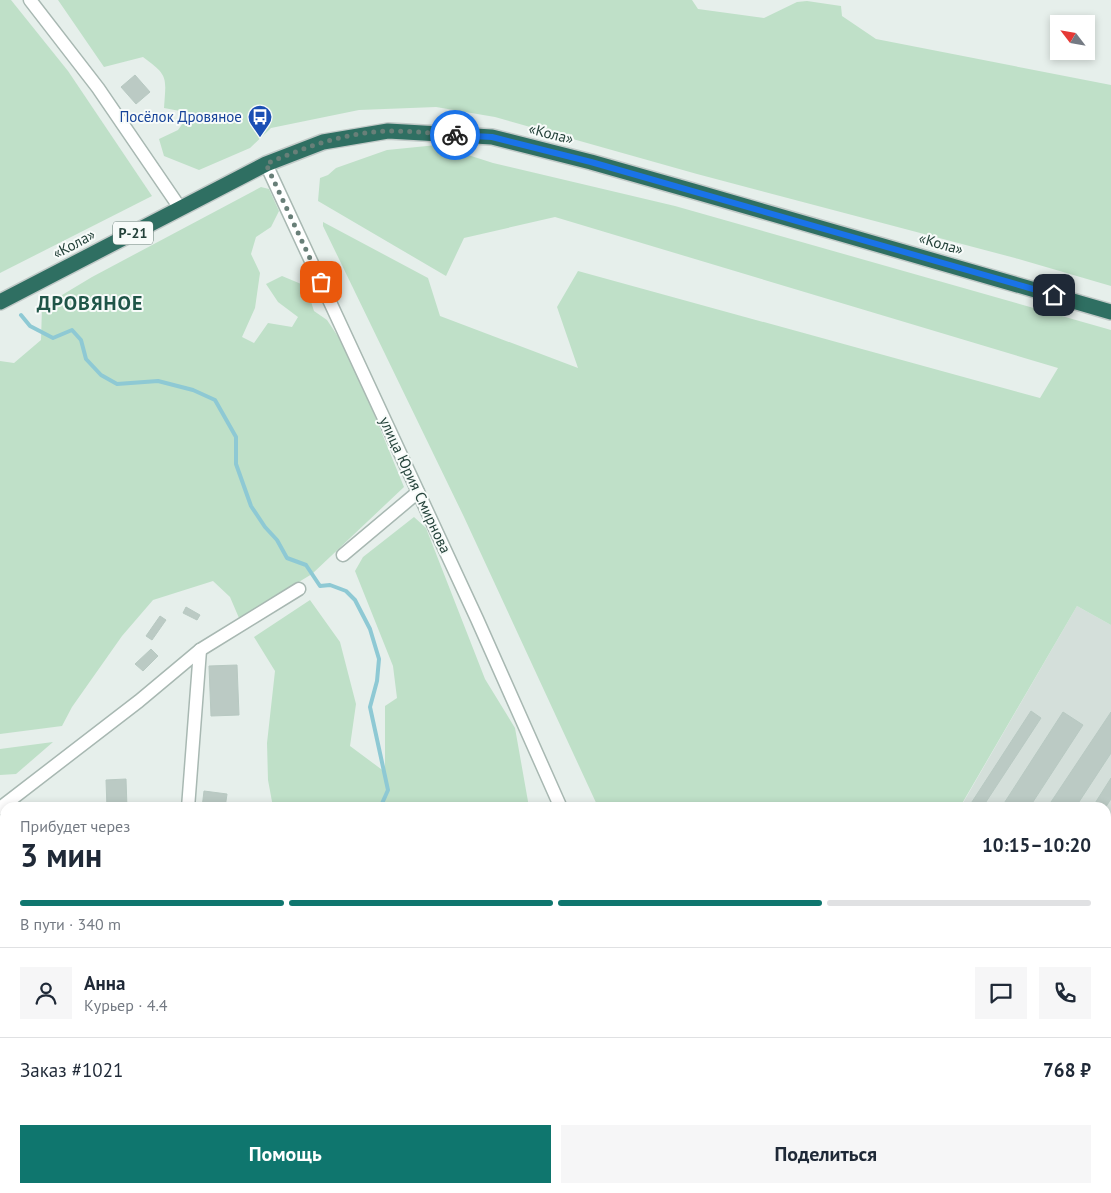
<!DOCTYPE html>
<html lang="ru">
<head>
<meta charset="utf-8">
<style>
	body { margin:0; font-family:"PT Sans",sans-serif; background:#f6f6f7; color:#1f2937; height:100vh; display:flex; flex-direction:column; font-size:19px; white-space:nowrap }
	* { box-sizing:border-box; margin:0 }
	p { font-size:16px; color:#747a83 }
	.icon { flex:none; width:28px; height:28px; fill:none; stroke:currentColor; stroke-width:2; stroke-linecap:round; stroke-linejoin:round }
	.map { position:relative; flex:1; overflow:hidden }
	.side { position:absolute; left:0px; top:802px; width:1111px; height:391px; display:flex; flex-direction:column; background:#fff; border-radius:15px 15px 0 0; box-shadow:0 2px 8px #0003 }
	.side>* { flex:none }
	.needle { width:32px; rotate:301deg }
	.fabs { position:absolute; left:1050px; top:15px; display:grid; gap:10px }
	.fabs a { display:grid; place-items:center; width:45px; height:45px; border-radius:0px; background:#fff; box-shadow:0 2px 8px #0003; font-size:25px }
	.pin { position:absolute; display:grid; place-items:center; width:42px; height:42px; color:#fff; margin:-21px; border-radius:10px; box-shadow:0 2px 8px #0006 }
	.courier { position:absolute; display:grid; place-items:center; width:50px; height:50px; margin:-25px; border:4px solid #1a73e8; border-radius:50%; background:#fff; color:#222; box-shadow:0 1px 6px #0007 }
	.overview em { font-style:normal; font-weight:700 }
	.overview div { display:flex; flex-direction:column-reverse }
	.overview { display:flex; align-items:center; justify-content:space-between; height:85px; padding:0 20px }
	h1 { font-size:32px; font-weight:700; line-height:38px }
	.bar { display:grid; grid-template-columns:repeat(4,1fr); gap:8px 5px; align-content:center; height:60px; padding:0 20px }
	.bar i { height:6px; border-radius:4px; background:#e0e1e3 }
	.bar .current { background:#0f766e }
	.bar p { grid-column:span 4 }
	.line { display:flex; align-items:center; gap:12px; padding:0 20px; border-top:1px solid #e0e1e3 }
	.line div { flex:1 }
	.round { display:grid; place-items:center; flex:none; width:52px; height:52px; border-radius:0px; background:#f6f6f7 }
	.cta { display:flex; gap:10px; margin-top:auto; padding:10px 20px }
	.cta a { flex:1; height:58px; border-radius:0px; background:#0f766e; color:#fff; font-size:20px; font-weight:700; line-height:58px; text-align:center }
	.cta a+a { background:#f6f6f7; color:#1f2937 }
	.map>svg:first-child { display:block }
</style>
</head>
<body>
<div class="map">
<svg width="1111" height="1193" viewBox="0 0 1111 1193">
	<rect width="100%" height="100%" fill="#e6efeb"/>
	<!-- built -->
	<path fill="#d4dfda" d="M 1077,606 L 1111,625 L 1111,829 L 1106,836 L 1106,808 L 960,808 Z"/>
	<!-- green -->
	<g fill="#bfe0c8">
		<path d="M 0,0 L 11,0 L 68,71 L 152,196 L 0,273 Z"/>
		<path d="M 58,0 L 692,0 L 698,9 L 764,18 L 797,2 L 807,1 L 841,6 L 842,16 L 876,39 L 1111,85 L 1111,286 L 1015,258 L 697,174 L 495,117 L 436,107 L 359,110 L 271,128 L 250,148 L 199,170 L 164,156 L 159,139 L 178,130 L 190,113 L 164,108 C 166,77 169,76 143,57 L 104,67 Z"/>
		<path d="M 437,145 L 493,163 L 675,206 L 1111,330 L 1111,625 L 1077,606 L 960,807 L 660,808 L 658,805 L 654,808 L 598,807 L 464,517 L 323,226 L 323,222 L 428,278 L 440,316 L 578,368 L 557,307 L 578,271 L 1040,398 L 1058,368 L 555,217 L 464,238 L 446,276 L 318,201 L 320,178 L 328,175 L 336,168 L 387,150 Z"/>
		<path d="M 261,187 L 269,189 L 279,211 L 271,227 L 256,237 L 251,254 L 260,273 L 255,308 L 242,337 L 254,343 L 268,323 L 292,327 L 298,317 L 278,302 L 266,284 L 282,276 L 306,286 L 314,311 L 327,320 L 349,353 L 404,487 L 312,574 L 239,618 L 230,597 L 213,581 L 153,600 L 122,636 L 72,707 L 62,726 L 0,734 L 0,361 L 14,363 L 41,340 L 42,307 L 92,277 Z"/>
		<path d="M 414,517 L 426,528 L 485,679 L 515,728 L 529,807 L 273,807 L 268,780 L 267,743 L 275,671 L 254,637 L 310,600 L 340,642 L 356,704 L 350,746 L 385,772 L 385,706 L 397,698 L 393,666 L 355,571 L 363,557 Z"/>
		<path d="M 53,742 L 16,774 L 0,775 L 0,749 Z"/>
		<path d="M 0,1006 L 5,1009 L 5,1169 L 0,1168 Z"/>
		<path d="M 1106,1174 L 1111,1174 L 1111,1193 L 1086,1193 L 1085,1189 L 1106,1189 Z"/>
	</g>
	<g fill="none" stroke-linecap="round" stroke-linejoin="round">
		<!-- stream -->
		<g stroke="#8ec9d4" stroke-width="4">
			<path d="M 21,315 L 30,326 L 53,338 L 72,330 L 81,340 L 86,359 L 101,375 L 117,384 L 158,381 L 193,390 L 215,400 L 236,437 L 236,464 L 251,506 L 265,527 L 277,540 L 287,558 L 306,565 L 320,586 L 330,585 L 346,591 L 355,600 L 370,629 L 379,659 L 377,681 L 370,707 L 388,790 L 380,808"/>
			<path d="M 488,1189 L 492,1193"/>
		</g>
	</g>
	<!-- building -->
	<g fill="#bbcac4" stroke="#b8c9c2">
		<path d="M 135,75 L 150,92 L 136,104 L 121,87 Z"/>
		<path d="M 186,607 L 200,615 L 197,620 L 183,613 Z"/>
		<path d="M 160,616 L 166,620 L 152,640 L 146,636 Z"/>
		<path d="M 151,649 L 158,656 L 143,671 L 135,664 Z"/>
		<path d="M 237,665 L 239,715 L 211,716 L 209,666 Z"/>
		<path d="M 1031,711 L 1041,718 L 982,808 L 968,808 Z"/>
		<path d="M 1063,712 L 1083,725 L 1029,808 L 1001,808 Z"/>
		<path d="M 1111,712 L 1111,753 L 1075,808 L 1047,808 Z"/>
		<path d="M 1111,778 L 1111,799 L 1105,808 L 1092,808 Z"/>
		<path d="M 126,779 L 127,808 L 107,808 L 106,780 Z"/>
		<path d="M 204,791 L 227,794 L 225,808 L 202,808 Z"/>
		<path d="M 1106,1038 L 1111,1041 L 1111,1069 L 1106,1066 Z"/>
	</g>
	<g fill="none" stroke-linecap="round" stroke-linejoin="round">
		<defs>
			<g id="minor">
				<path d="M 30,0 L 98,88 L 180,208"/>
				<path d="M 266,164 L 477,619 L 561,808"/>
				<path d="M 343,555 L 418,492"/>
				<path d="M 0,808 L 139,701 L 200,650 L 299,589"/>
				<path d="M 188,808 L 200,650"/>
				<path d="M 0,862 L 5,863"/>
				<path d="M 1106,1020 L 1111,1023"/>
				<path d="M 1106,1135 L 1111,1128"/>
				<path d="M 1059,1189 L 1064,1192 L 1066,1189"/>
			</g>
			<path id="highway" d="M 0,302 L 266,164 L 323,142 L 388,131 L 492,137 L 591,162 L 693,191 L 1111,312"/>
		</defs>
		<!-- minor casing -->
		<use href="#minor" stroke="#a8b8b2" stroke-width="15"/>
		<!-- highway casing -->
		<use href="#highway" stroke="#c2cac8" stroke-width="18"/>
		<!-- minor -->
		<use href="#minor" stroke="#fff" stroke-width="12"/>
		<!-- highway -->
		<use href="#highway" stroke="#2f6f62" stroke-width="15"/>
	</g>
	<g fill="none" stroke-linecap="round" stroke-linejoin="round">
		<!-- done -->
		<path stroke="#687f78" stroke-width="5" stroke-dasharray="0 9" d="M 321,282 L 266,164 C 305,147 347,132 389,131 C 411,131 433,133 455,135"/>
		<!-- route -->
		<path stroke="#1a73e8" stroke-width="6" d="M 455,135 L 492,137 L 591,162 L 1054,295"/>
	</g>
	<!-- icons -->
	<defs>
		<symbol id="bus-pin" viewBox="-11 -11 22 30"><path d="M0 17L-7.5 6A9.5 9.5 0 1 1 7.5 6Z" fill="#1a4fb4" stroke="#f7fbf9"/><path d="M-5-6H5V4H4V6H2V4H-2V6H-4V4H-5ZM-3.5-4V0h7V-4ZM-3.5 1.2v1.5H-2V1.2ZM2 1.2v1.5H3.5V1.2Z" fill="#fff"/></symbol>
	</defs>
	<g fill-rule="evenodd">
		<use href="#bus-pin" x="246" y="103" width="28" height="38"/>
	</g>
	<g text-anchor="middle" stroke-width="4" stroke-linejoin="round" paint-order="stroke">
		<!-- shield labels -->
		<rect fill="#f7fbf9" stroke="#637a73" stroke-width="1" x="113" y="221.5" width="40" height="23" rx="4"/>
		<g font-size="14" font-weight="bold" fill="#24423a">
			<text x="133" y="238">Р-21</text>
		</g>
		<!-- transit labels -->
		<g font-size="15" fill="#164399" stroke="#f7fbf9" text-anchor="end">
			<text x="242" y="122">Посёлок Дровяное</text>
		</g>
		<!-- street labels -->
		<g font-size="15" fill="#24423a" stroke="#f7fbf9">
			<text transform="translate(551 134) rotate(14)" y="5">«Кола»</text>
			<text transform="translate(74 244) rotate(-28)" y="5">«Кола»</text>
			<text transform="translate(941 244) rotate(16)" y="5">«Кола»</text>
			<text transform="translate(415 485) rotate(65)" y="5">улица Юрия Смирнова</text>
		</g>
		<!-- district labels -->
		<g font-size="20" font-weight="bold" letter-spacing="1" fill="#1f5548" stroke="#f7fbf9">
			<text x="90" y="310">ДРОВЯНОЕ</text>
		</g>
	</g>
</svg>
<div class="fabs">
<a><svg class="needle" viewBox="-14 -14 28 28"><path d="M0-13l5 13h-10z" fill="#e53935"/><path d="M0 13l5-13h-10z" fill="#747a83"/></svg></a>
</div>
<div class="pin" style="left:321px;top:282px;background:#ea580c"><svg class="icon" aria-label="bag" viewBox="0 0 24 24"><path d="M5 8h14l-1 12H6zM9 8a3 3 0 0 1 6 0"/></svg></div>
<div class="pin" style="left:1054px;top:295px;background:#1f2937"><svg class="icon" aria-label="home" viewBox="0 0 24 24"><path d="M3 11l9-7 9 7M6 9v11h12V9"/></svg></div>
<div class="courier" style="left:455px;top:135px"><svg class="icon" aria-label="bike" viewBox="0 0 24 24"><circle cx="6" cy="16" r="4"/><circle cx="18" cy="16" r="4"/><path d="M6 16l4-8h5l3 8M10 8l3 8H6M13 5h3"/></svg></div>
<section class="side">
<div class="overview"><div><h1>3 мин</h1><p>Прибудет через</p></div><em>10:15–10:20</em></div>
<div class="bar"><i class="current"></i><i class="current"></i><i class="current"></i><i></i><p>В пути · 340 m</p></div>
<div class="line" style="height:90px"><a class="round"><svg class="icon" aria-label="person" viewBox="0 0 24 24"><circle cx="12" cy="8" r="4"/><path d="M4 21q1-7 8-7t8 7"/></svg></a><div><b>Анна</b><p>Курьер · 4.4</p></div><a class="round"><svg class="icon" aria-label="chat" viewBox="0 0 24 24"><path d="M4 5h16v11H9l-5 4z"/></svg></a><a class="round"><svg class="icon" aria-label="phone" viewBox="0 0 24 24"><path d="M5 4h4l2 5-3 2q2 4 5 5l2-3 5 2v4C11 20 4 13 5 4z"/></svg></a></div>
<div class="line" style="height:65px"><div>Заказ #1021</div><b>768 ₽</b></div>
<div class="cta"><a>Помощь</a><a>Поделиться</a></div>
</section>
</div>
</body>
</html>
